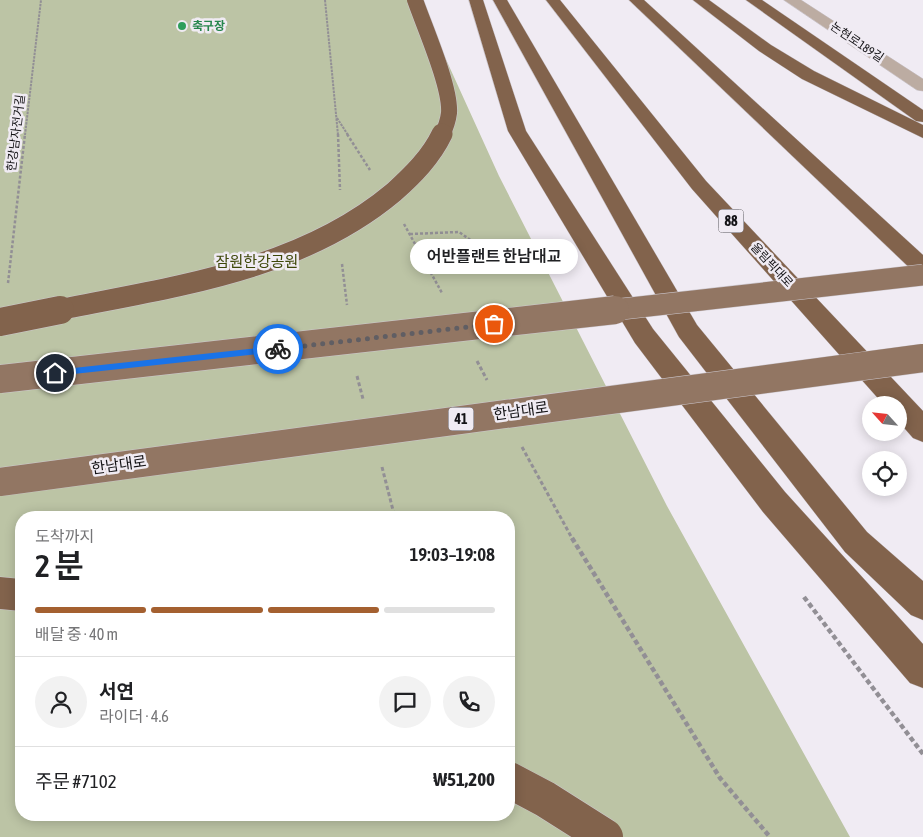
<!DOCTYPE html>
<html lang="ko">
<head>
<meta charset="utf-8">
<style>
	body { margin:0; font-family:"Asap Condensed","Noto Sans KR",sans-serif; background:#f2f2f2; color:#202124; height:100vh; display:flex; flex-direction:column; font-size:19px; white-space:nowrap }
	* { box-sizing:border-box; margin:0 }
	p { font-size:16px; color:#757577 }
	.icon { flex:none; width:28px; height:28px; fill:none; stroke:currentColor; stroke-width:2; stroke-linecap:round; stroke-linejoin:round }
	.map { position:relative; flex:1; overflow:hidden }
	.sheet { position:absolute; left:15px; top:511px; width:500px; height:310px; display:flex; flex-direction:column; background:#fff; border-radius:20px; box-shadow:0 2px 12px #0003 }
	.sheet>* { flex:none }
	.needle { width:32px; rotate:297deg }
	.buttons { position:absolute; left:862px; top:396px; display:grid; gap:10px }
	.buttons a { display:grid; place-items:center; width:45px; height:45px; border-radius:50%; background:#fff; box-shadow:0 2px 12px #0003; font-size:25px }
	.pin { position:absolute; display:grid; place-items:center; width:42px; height:42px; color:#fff; margin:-21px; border:2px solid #fff; border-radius:50%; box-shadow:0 1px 5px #0007 }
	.courier { position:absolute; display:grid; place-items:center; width:50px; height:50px; margin:-25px; border:4px solid #1a73e8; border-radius:50%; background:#fff; color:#222; box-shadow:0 1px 6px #0007 }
	.bubble { position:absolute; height:35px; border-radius:18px; background:#fff; box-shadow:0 2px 12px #0003; font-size:16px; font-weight:600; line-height:35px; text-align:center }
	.headline em { font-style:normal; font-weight:600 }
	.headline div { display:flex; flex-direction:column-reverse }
	.headline { display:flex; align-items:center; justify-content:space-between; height:85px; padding:0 20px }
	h1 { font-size:32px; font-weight:600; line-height:38px }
	.bar { display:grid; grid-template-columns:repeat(4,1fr); gap:8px 5px; align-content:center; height:60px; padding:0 20px }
	.bar i { height:6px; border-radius:4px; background:#e0e0e0 }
	.bar .current { background:#a46030 }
	.bar p { grid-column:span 4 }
	.line { display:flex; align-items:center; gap:12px; padding:0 20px; border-top:1px solid #e0e0e0 }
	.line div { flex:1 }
	.round { display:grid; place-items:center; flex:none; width:52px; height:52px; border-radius:26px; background:#f2f2f2 }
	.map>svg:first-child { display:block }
</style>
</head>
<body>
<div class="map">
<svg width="923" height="837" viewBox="0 0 923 837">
	<rect width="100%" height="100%" fill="#f0ebf3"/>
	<!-- green -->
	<path fill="#bcc4a5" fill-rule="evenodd" d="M 0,0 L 419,0 L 499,176 L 667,506 L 850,837 L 0,837 ZM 21,518 L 509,518 L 509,815 L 21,815 Z"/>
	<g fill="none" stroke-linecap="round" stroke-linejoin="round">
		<defs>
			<path id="minor" d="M 784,0 L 801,0 L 923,79 L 923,91 L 917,90 Z"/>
			<g id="highway">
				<path d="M 469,0 L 483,0 L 526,131 L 653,329 L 785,492 L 923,644 L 923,688 L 910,683 L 763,512 L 635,343 L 508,131 Z"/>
				<path d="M 493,0 L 507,0 L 697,325 L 867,532 L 923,581 L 923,620 L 911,615 L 845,552 L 679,337 Z"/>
				<path d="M 546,0 L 560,0 L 706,181 L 923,411 L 923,442 L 913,438 L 899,422 L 899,405 L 884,405 L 692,189 Z"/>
				<path d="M 629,0 L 644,0 L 923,255 L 923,276 L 915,273 Z"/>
				<path d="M 693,0 L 709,0 L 771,45 L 814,71 L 923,125 L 923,138 L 802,79 L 759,51 Z"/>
				<path d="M 746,0 L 762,0 L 923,110 L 923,122 L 916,121 Z"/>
				<path d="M 0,577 L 21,579 L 21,611 L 0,609 Z"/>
			</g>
		</defs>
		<!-- minor casing -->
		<use href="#minor" stroke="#cdc8cf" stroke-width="1"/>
		<!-- highway casing -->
		<use href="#highway" stroke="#cdc8cf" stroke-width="1"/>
		<!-- path-far3 -->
		<g stroke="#928f95" stroke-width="2" stroke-dasharray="2.5 1" stroke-linecap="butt">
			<path d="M 325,0 L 338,135"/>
			<path d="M 337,118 L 348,135"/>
			<path d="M 25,135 L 41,0"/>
		</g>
		<!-- path-far2 -->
		<g stroke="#928f95" stroke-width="2.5" stroke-dasharray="3 2" stroke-linecap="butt">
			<path d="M 338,134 L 340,190"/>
			<path d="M 347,134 L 370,170"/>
			<path d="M 404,224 L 442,293"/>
			<path d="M 410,234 L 459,232 L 509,267"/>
			<path d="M 342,264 L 347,305"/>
			<path d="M 8,283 L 25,134"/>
		</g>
		<!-- path-far1 -->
		<g stroke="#928f95" stroke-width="3" stroke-dasharray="4 2.5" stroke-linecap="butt">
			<path d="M 477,361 L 487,380"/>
			<path d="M 357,376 L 363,399"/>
			<path d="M 522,447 L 573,540"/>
			<path d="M 382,467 L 395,518"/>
		</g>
		<!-- path -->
		<g stroke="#928f95" stroke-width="4.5" stroke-dasharray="5 3" stroke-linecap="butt">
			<path d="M 572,538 L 720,778 L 770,837"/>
			<path d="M 804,597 L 923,754"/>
		</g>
		<!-- minor -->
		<use href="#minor" fill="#bcaca2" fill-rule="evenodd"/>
		<!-- highway -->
		<use href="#highway" fill="#82634c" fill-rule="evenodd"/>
		<defs>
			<path id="major-bridge-far1" d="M 604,311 L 923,275"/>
			<g id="major-bridge">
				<path d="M 0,379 L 615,310"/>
				<path d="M 0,482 L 923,358"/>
			</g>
			<path id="highway-bridge-far3" d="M 415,0 C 424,26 451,87 449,113 C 448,121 445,129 442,135"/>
			<path id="highway-bridge-far2" d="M 53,311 C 170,287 299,272 394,192 C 413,175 431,157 442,134"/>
			<path id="highway-bridge-far1" d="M 0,322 L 60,310"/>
			<path id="highway-bridge" d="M 509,780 L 545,799 L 605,837"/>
		</defs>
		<!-- major-bridge-far1 casing -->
		<use href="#major-bridge-far1" stroke="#cdc8cf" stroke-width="22" stroke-linecap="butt"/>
		<!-- major-bridge casing -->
		<use href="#major-bridge" stroke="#cdc8cf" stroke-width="29" stroke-linecap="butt"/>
		<!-- highway-bridge-far3 casing -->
		<use href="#highway-bridge-far3" stroke="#cdc8cf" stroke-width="17" stroke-linecap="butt"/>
		<!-- highway-bridge-far2 casing -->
		<use href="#highway-bridge-far2" stroke="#cdc8cf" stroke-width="22" stroke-linecap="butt"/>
		<!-- highway-bridge-far1 casing -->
		<use href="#highway-bridge-far1" stroke="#cdc8cf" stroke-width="29" stroke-linecap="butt"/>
		<!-- highway-bridge casing -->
		<use href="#highway-bridge" stroke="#cdc8cf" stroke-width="37" stroke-linecap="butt"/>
		<!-- major-bridge-far1 -->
		<use href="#major-bridge-far1" stroke="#927663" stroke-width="21"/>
		<!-- major-bridge -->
		<use href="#major-bridge" stroke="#927663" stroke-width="28"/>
		<!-- highway-bridge-far3 -->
		<use href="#highway-bridge-far3" stroke="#82634c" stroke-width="16"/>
		<!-- highway-bridge-far2 -->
		<use href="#highway-bridge-far2" stroke="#82634c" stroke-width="21"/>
		<!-- highway-bridge-far1 -->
		<use href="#highway-bridge-far1" stroke="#82634c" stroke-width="28"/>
		<!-- highway-bridge -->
		<use href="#highway-bridge" stroke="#82634c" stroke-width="36"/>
	</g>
	<!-- route -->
	<path fill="#1a73e8" d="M 278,346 L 282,349 L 278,352 L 55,376 L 51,373 L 55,370 Z"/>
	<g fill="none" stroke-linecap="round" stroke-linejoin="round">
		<!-- done -->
		<path stroke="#605e63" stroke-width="5" stroke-dasharray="0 9" d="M 278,349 L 494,324"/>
	</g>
	<!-- markers -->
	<circle fill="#2e9e5b" stroke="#f0ebf3" stroke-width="2" cx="182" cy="26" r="5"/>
	<g text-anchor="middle" stroke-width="5" stroke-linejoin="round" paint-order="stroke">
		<!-- far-leisure labels -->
		<g font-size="12" font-weight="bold" fill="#27864d" stroke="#f0ebf3" text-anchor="start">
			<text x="192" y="30">축구장</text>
		</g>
		<!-- far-street labels -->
		<g font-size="12" fill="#131215" stroke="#f0ebf3">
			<text transform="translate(857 42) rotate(34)" y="4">논현로189길</text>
			<text transform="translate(16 133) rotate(-83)" y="4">한강남자전거길</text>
			<text transform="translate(772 265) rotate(47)" y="4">올림픽대로</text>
		</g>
		<!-- shield labels -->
		<g fill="#f0ebf3" stroke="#555358" stroke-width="1">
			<rect x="718.5" y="209.5" width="25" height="23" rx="4"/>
			<rect x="448.5" y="407.5" width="25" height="23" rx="4"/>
		</g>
		<g font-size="14" font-weight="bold" fill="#131215">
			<text x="731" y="226">88</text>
			<text x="461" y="424">41</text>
		</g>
		<!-- park labels -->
		<g font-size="15" fill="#3d4708" stroke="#f0ebf3">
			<text x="257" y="267">잠원한강공원</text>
		</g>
		<!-- street labels -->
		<g font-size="15" fill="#131215" stroke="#f0ebf3">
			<text transform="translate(521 411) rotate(-8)" y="5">한남대로</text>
			<text transform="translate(119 465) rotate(-8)" y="5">한남대로</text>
		</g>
	</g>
</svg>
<div class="buttons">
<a><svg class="needle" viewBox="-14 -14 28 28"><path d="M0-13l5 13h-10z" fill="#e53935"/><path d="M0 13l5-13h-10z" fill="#757577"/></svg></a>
<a><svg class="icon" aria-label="locate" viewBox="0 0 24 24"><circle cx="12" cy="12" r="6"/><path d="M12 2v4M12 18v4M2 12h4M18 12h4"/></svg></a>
</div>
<div class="pin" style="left:494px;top:324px;background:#ea580c"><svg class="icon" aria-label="bag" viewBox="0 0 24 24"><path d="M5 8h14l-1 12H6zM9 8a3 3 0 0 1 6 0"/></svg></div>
<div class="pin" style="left:55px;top:373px;background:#1f2937"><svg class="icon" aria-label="home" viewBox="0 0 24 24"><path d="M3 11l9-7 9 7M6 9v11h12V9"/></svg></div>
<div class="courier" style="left:278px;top:349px"><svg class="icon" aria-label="bike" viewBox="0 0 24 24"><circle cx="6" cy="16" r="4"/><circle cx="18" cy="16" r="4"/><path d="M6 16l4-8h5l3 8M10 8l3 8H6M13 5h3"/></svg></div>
<div class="bubble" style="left:410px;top:239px;width:168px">어반플랜트 한남대교</div>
<section class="sheet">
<div class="headline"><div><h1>2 분</h1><p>도착까지</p></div><em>19:03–19:08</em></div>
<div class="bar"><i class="current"></i><i class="current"></i><i class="current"></i><i></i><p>배달 중 · 40 m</p></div>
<div class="line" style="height:90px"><a class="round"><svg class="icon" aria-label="person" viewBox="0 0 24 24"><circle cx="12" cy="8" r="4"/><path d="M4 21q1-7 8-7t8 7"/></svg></a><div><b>서연</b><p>라이더 · 4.6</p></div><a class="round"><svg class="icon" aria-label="chat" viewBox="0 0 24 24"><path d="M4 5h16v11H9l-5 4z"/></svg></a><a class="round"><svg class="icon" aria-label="phone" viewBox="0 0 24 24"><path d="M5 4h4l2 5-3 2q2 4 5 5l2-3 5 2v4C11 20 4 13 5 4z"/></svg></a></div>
<div class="line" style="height:65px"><div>주문 #7102</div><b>₩51,200</b></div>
</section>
</div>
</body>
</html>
